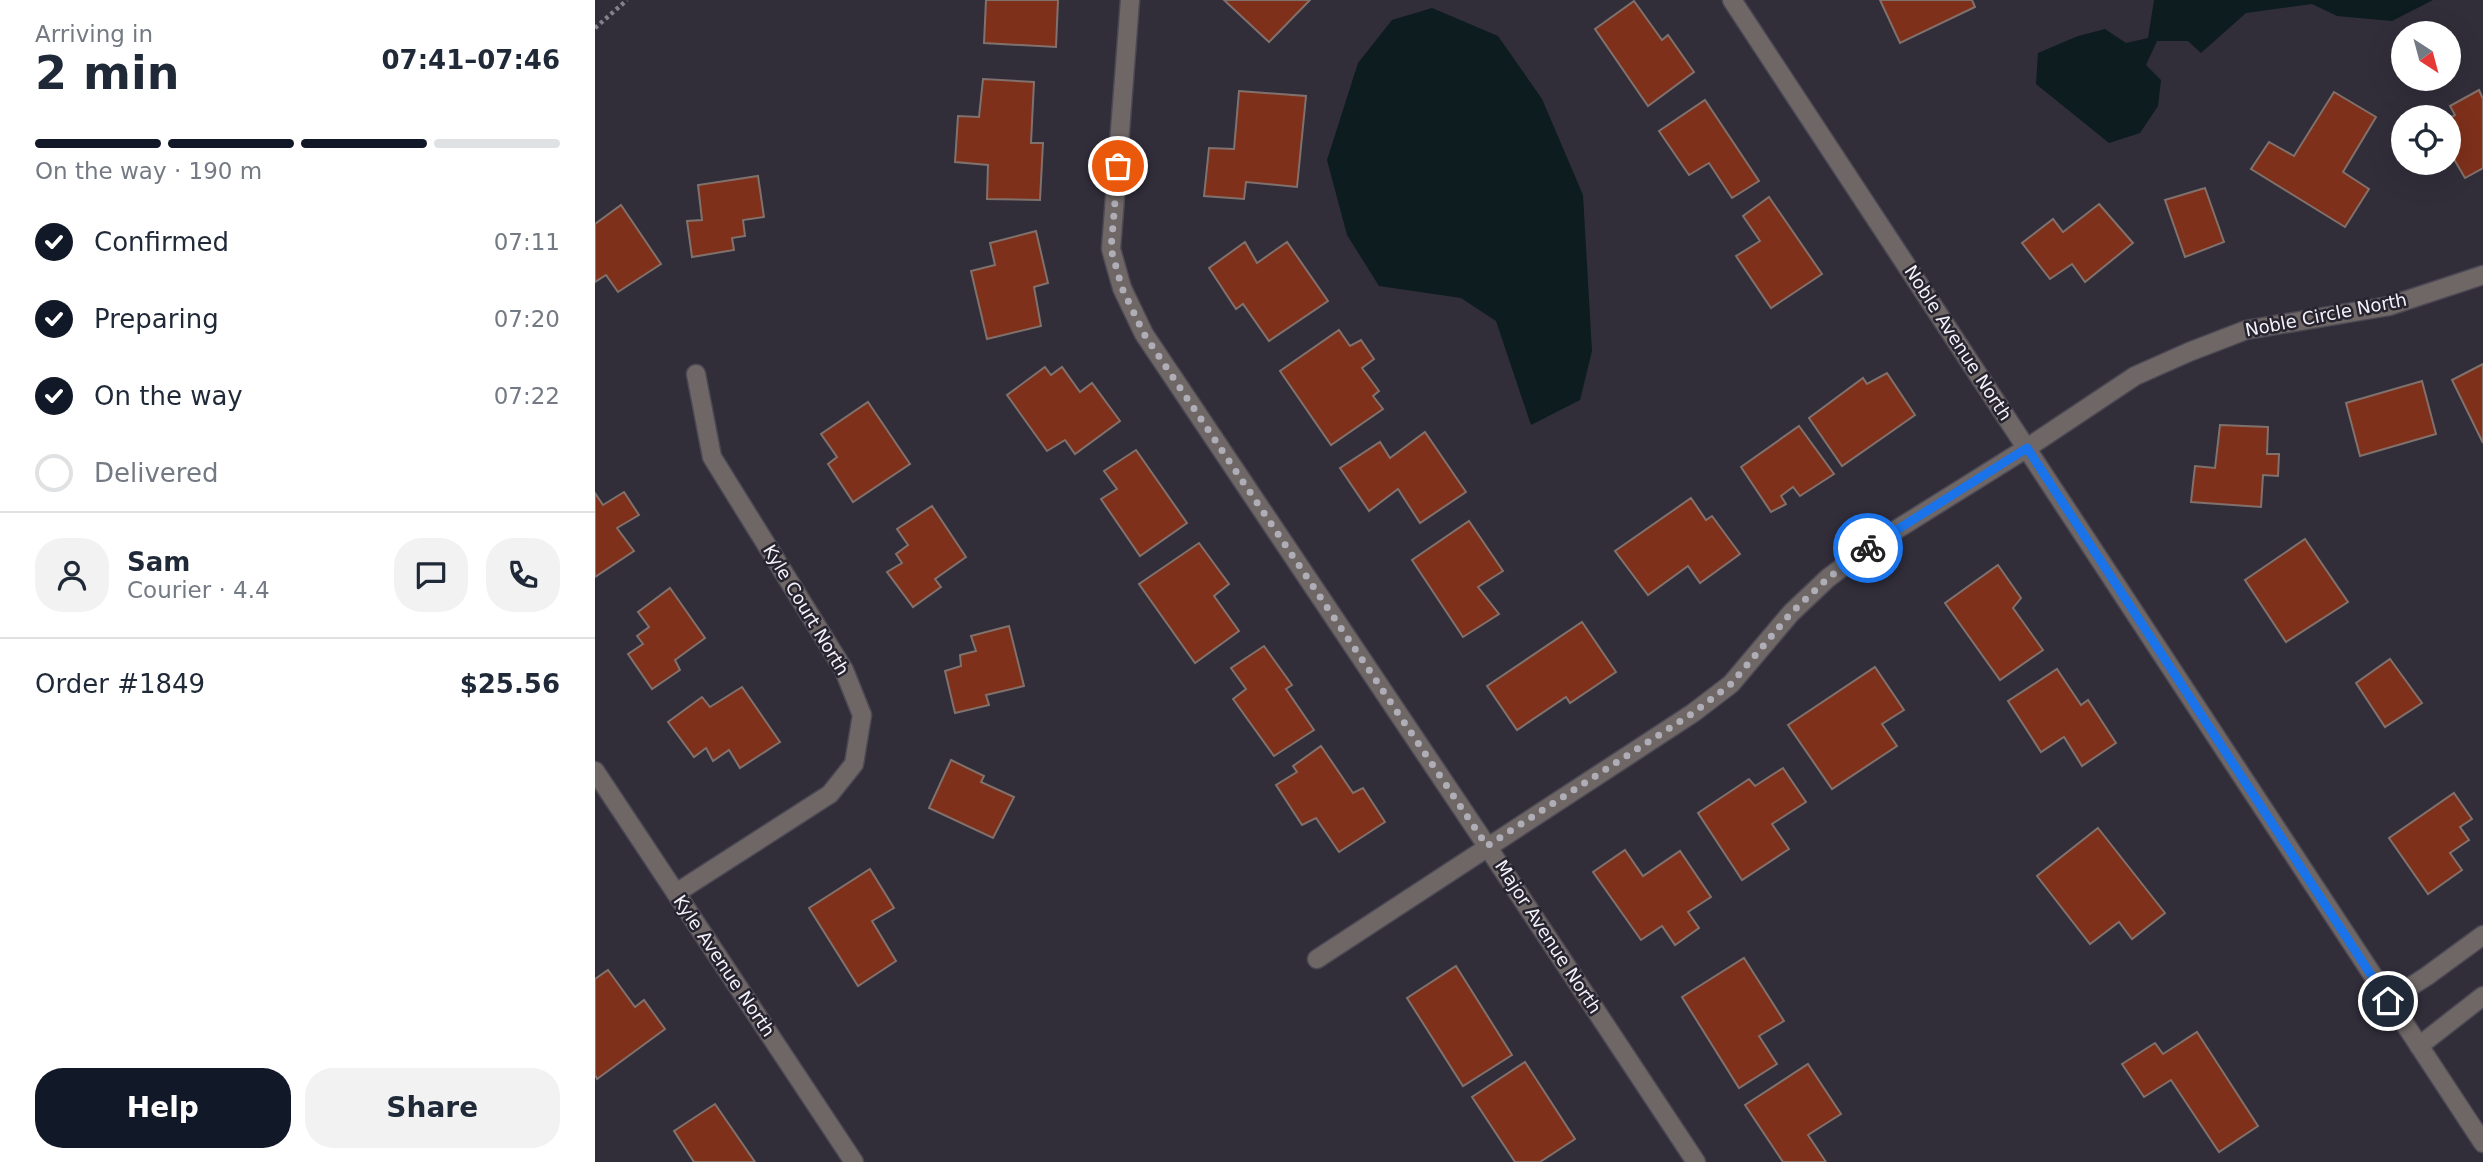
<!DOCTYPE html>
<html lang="en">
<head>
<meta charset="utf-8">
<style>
	body { margin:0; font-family:"DejaVu Sans",sans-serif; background:#f2f2f3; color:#1f2937; height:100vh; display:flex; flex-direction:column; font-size:26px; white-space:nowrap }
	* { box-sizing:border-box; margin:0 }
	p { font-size:23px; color:#747a83 }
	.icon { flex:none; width:38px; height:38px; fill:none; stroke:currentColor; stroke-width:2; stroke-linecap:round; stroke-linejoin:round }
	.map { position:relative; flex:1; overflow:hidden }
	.side { display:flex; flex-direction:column; background:#fff; width:595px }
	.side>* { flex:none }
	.needle { width:46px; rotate:144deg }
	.controls { position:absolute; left:1796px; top:21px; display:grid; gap:14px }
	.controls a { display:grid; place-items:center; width:70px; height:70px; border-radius:50%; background:#fff; box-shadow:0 7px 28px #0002; font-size:35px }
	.pin { position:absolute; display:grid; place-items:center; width:60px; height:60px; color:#fff; margin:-30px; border:4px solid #fff; border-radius:50%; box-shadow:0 2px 7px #0007 }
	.courier { position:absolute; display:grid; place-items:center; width:70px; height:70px; margin:-35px; border:5px solid #1a73e8; border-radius:50%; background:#fff; color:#222; box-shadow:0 2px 9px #0007 }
	.overview em { font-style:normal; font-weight:800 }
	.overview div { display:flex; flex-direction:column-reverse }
	.overview { display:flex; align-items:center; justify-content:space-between; height:119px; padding:0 35px }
	h1 { font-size:46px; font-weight:800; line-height:52px }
	.bar { display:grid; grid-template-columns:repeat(4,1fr); gap:10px 7px; align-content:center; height:84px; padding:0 35px }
	.bar i { height:9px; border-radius:5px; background:#e0e1e3 }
	.bar .selected { background:#111827 }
	.bar p { grid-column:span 4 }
	.line { display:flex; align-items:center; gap:18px; padding:0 35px; border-top:2px solid #e0e1e3 }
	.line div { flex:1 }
	.round { display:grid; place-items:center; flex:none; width:74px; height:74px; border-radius:28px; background:#f2f2f3 }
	ol { padding:0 35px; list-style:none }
	li { display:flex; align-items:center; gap:21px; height:77px }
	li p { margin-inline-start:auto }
	li .icon { padding:7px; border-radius:50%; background:#111827; color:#fff; stroke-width:4 }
	li:last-child { color:#747a83 }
	li i { width:38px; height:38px; border:4px solid #e0e1e3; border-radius:50% }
	.action { display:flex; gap:14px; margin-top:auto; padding:14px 35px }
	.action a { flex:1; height:80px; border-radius:28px; background:#111827; color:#fff; font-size:28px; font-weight:800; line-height:80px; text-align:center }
	.action a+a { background:#f2f2f3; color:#1f2937 }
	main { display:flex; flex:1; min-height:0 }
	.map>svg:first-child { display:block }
</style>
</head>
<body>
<main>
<section class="side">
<div class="overview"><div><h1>2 min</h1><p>Arriving in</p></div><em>07:41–07:46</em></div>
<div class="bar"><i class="selected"></i><i class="selected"></i><i class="selected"></i><i></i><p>On the way · 190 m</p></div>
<ol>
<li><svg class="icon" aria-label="check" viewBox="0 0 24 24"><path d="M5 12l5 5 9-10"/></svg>Confirmed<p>07:11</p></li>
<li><svg class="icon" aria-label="check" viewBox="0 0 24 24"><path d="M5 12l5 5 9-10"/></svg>Preparing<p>07:20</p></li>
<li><svg class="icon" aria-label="check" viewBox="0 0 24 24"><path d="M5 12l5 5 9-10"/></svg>On the way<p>07:22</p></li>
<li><i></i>Delivered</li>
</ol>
<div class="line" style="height:126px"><a class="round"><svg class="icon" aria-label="person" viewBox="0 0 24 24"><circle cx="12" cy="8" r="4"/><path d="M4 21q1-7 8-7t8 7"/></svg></a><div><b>Sam</b><p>Courier · 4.4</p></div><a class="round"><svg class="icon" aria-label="chat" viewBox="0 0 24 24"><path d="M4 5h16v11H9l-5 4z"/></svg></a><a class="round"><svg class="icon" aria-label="phone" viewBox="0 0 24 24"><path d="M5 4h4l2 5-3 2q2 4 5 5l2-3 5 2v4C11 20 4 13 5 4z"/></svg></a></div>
<div class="line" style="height:91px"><div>Order #1849</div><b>$25.56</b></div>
<div class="action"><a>Help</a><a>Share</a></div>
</section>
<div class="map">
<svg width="1888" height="1162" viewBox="0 0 1888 1162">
	<rect width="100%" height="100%" fill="#312e3a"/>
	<!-- water -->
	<g fill="#0c1c1f">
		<path d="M 1559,0 L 1838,0 L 1797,21 L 1742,16 L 1717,4 L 1651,13 L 1606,53 L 1593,41 L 1562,41 L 1551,65 L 1566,80 L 1563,106 L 1545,133 L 1514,143 L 1441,84 L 1443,53 L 1483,36 L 1510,29 L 1531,43 L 1553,38 Z"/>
		<path d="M 837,8 L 903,36 L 947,99 L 988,195 L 997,351 L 985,400 L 936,425 L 901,321 L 866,298 L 784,286 L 752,235 L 732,160 L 763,63 L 797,20 Z"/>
	</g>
	<!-- building -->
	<g fill="#7e301b" stroke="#81716c" stroke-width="2">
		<path d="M 391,0 L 463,0 L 461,47 L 389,43 Z"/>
		<path d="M 629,0 L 715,0 L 674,42 Z"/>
		<path d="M 1285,0 L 1377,0 L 1380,7 L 1305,43 Z"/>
		<path d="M 1039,1 L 1067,40 L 1073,35 L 1099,72 L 1053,106 L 1000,29 Z"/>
		<path d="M 388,79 L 439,82 L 436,143 L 448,143 L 445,200 L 392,199 L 393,165 L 360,162 L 363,116 L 384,117 Z"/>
		<path d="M 1884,90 L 1888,99 L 1888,168 L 1870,178 L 1853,149 L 1853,119 L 1860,115 L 1855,106 Z"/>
		<path d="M 644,91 L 711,96 L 702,187 L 651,182 L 649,199 L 609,196 L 614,148 L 639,149 Z"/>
		<path d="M 1739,92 L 1781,117 L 1748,172 L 1774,189 L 1750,227 L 1656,169 L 1674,142 L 1699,156 Z"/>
		<path d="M 1110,100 L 1164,181 L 1137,198 L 1114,163 L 1094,175 L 1064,131 Z"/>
		<path d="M 163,176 L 169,217 L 148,220 L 150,236 L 137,238 L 139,250 L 97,257 L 92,221 L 107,220 L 103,185 Z"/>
		<path d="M 1610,188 L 1629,242 L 1590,257 L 1570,200 Z"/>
		<path d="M 1174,197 L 1227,274 L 1176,308 L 1141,256 L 1165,241 L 1148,216 Z"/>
		<path d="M 1504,204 L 1538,243 L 1490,282 L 1477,264 L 1455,279 L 1427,243 L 1458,219 L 1468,232 Z"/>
		<path d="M 26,205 L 66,264 L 23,292 L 11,275 L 0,282 L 0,224 Z"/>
		<path d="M 441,231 L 453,283 L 439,287 L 446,326 L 392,339 L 376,271 L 400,265 L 395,243 Z"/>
		<path d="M 650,242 L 662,263 L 692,242 L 733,301 L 674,341 L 648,304 L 641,309 L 614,268 Z"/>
		<path d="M 744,330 L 755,346 L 766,340 L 779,359 L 767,368 L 784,391 L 778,396 L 788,409 L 736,445 L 685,371 Z"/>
		<path d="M 1888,364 L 1888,443 L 1857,380 Z"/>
		<path d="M 450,367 L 456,375 L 467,367 L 485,392 L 497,383 L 525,421 L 480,454 L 470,440 L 452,451 L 412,395 Z"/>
		<path d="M 1292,373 L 1320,415 L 1247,466 L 1214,418 L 1268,378 L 1272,384 Z"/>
		<path d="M 1827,381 L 1841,434 L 1765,456 L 1751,403 Z"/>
		<path d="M 273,402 L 315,464 L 258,502 L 233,464 L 242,457 L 226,434 Z"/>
		<path d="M 1625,425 L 1673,427 L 1672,454 L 1684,454 L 1683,476 L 1668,475 L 1666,507 L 1596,502 L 1600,466 L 1620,468 Z"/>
		<path d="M 1204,426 L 1239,474 L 1205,496 L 1198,487 L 1186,496 L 1191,504 L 1176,512 L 1146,467 Z"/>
		<path d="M 830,432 L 871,492 L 825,523 L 803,489 L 774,511 L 745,468 L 785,442 L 795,458 Z"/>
		<path d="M 541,450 L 592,523 L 545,556 L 506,499 L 522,489 L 509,471 Z"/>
		<path d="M 29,492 L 44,515 L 22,528 L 39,551 L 0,577 L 0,493 L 8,505 Z"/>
		<path d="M 1096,498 L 1111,520 L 1117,516 L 1145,554 L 1105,583 L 1093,566 L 1053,595 L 1020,551 Z"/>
		<path d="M 337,506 L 371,557 L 340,579 L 346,587 L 318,607 L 292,572 L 307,563 L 301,554 L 313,545 L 302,529 Z"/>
		<path d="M 874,521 L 908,571 L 883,587 L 904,614 L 868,637 L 817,560 Z"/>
		<path d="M 1710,539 L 1753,602 L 1691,642 L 1650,580 Z"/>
		<path d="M 604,543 L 634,584 L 619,596 L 644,631 L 600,663 L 544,584 Z"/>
		<path d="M 1403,565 L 1426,598 L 1418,608 L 1448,650 L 1405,680 L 1350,603 Z"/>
		<path d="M 75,588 L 110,638 L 80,660 L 85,670 L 57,689 L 33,654 L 48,644 L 42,636 L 54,627 L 43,612 Z"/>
		<path d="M 987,622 L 1021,672 L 975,703 L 971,697 L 922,730 L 892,686 Z"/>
		<path d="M 414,626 L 429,686 L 391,695 L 394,705 L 360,713 L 350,671 L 366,666 L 365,655 L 381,651 L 376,636 Z"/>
		<path d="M 669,646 L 697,685 L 691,689 L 719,730 L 679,756 L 638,699 L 651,689 L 636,668 Z"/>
		<path d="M 1795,659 L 1827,703 L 1790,727 L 1761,683 Z"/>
		<path d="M 1280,667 L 1309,710 L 1287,724 L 1302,746 L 1237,789 L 1193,725 Z"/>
		<path d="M 1462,669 L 1486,705 L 1493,700 L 1521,743 L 1487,766 L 1469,737 L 1446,752 L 1413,701 Z"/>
		<path d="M 147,687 L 185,742 L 145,768 L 134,750 L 118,761 L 111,748 L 99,757 L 73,722 L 107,697 L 115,707 Z"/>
		<path d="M 726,746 L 758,793 L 768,788 L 790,822 L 744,852 L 721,818 L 707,825 L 681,785 L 702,772 L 698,766 Z"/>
		<path d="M 356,760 L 389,776 L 386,782 L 419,797 L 398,838 L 334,808 Z"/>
		<path d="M 1188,768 L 1211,802 L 1177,824 L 1194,849 L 1147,880 L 1103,813 L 1154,779 L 1160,786 Z"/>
		<path d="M 1859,793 L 1877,819 L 1865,827 L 1874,840 L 1855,853 L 1867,870 L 1833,894 L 1794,838 Z"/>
		<path d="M 1503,828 L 1570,913 L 1537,939 L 1524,922 L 1495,944 L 1442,876 Z"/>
		<path d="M 1030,850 L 1048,876 L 1085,851 L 1116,897 L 1093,912 L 1104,928 L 1080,945 L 1067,926 L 1046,940 L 998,872 Z"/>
		<path d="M 275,869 L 299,908 L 277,921 L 301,961 L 263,986 L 214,908 Z"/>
		<path d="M 1149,958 L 1189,1021 L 1164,1036 L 1182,1064 L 1144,1088 L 1087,997 Z"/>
		<path d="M 861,966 L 917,1055 L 868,1086 L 812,998 Z"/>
		<path d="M 13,970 L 40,1007 L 49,1000 L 70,1029 L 2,1079 L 0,1075 L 0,979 Z"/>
		<path d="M 1602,1032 L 1663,1126 L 1624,1152 L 1576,1080 L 1549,1097 L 1527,1064 L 1560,1043 L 1568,1054 Z"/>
		<path d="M 930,1062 L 980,1139 L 945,1162 L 920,1162 L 877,1097 Z"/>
		<path d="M 1213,1064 L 1246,1114 L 1213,1135 L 1231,1162 L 1188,1162 L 1150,1105 Z"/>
		<path d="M 120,1104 L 160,1162 L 99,1162 L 79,1131 Z"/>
	</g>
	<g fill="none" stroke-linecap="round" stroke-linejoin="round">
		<defs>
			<g id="street">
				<path d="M 535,0 L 516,249 L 527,288 L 549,334 L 892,846 L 1101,1162"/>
				<path d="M 1137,0 L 1888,1143"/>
				<path d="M 0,771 L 259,1162"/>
				<path d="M 81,893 L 235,794 L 259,764 L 267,715 L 249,670 L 117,457 L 101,374"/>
				<path d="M 722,959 L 1098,713 L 1136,684 L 1196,613 L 1233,578 L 1280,543 L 1432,448 L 1540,376 L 1594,352 L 1651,330 L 1794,306 L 1888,275"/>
				<path d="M 1793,1001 L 1832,976 L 1888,935"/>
				<path d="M 1824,1046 L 1888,996"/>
			</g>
		</defs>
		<!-- street casing -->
		<use href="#street" stroke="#4c4955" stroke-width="21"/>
		<!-- path -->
		<path stroke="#83818b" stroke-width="4.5" stroke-dasharray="3.5 3.5" stroke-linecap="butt" d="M 0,28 L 32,0"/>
		<!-- street -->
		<use href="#street" stroke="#6e6766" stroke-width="18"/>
	</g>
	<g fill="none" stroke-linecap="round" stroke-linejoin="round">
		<!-- done -->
		<path stroke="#afadb6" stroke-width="7" stroke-dasharray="0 12.6" d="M 523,166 L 516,249 L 527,288 L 549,334 L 892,846 L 1098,713 L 1136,684 L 1196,613 L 1233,578 L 1273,548"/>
		<!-- route -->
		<path stroke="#1a73e8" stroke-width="9" d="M 1273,548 L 1432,448 L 1793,1001"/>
	</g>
	<g text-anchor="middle" stroke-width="5" stroke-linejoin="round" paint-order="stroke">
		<!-- street labels -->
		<g font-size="18" fill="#f3f2f9" stroke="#272430">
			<text transform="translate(1731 315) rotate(-11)" y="6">Noble Circle North</text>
			<text transform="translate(1363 343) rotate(57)" y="6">Noble Avenue North</text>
			<text transform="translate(211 610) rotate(59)" y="6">Kyle Court North</text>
			<text transform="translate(953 937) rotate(57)" y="6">Major Avenue North</text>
			<text transform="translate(129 966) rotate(56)" y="6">Kyle Avenue North</text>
		</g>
	</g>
</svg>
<div class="controls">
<a><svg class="needle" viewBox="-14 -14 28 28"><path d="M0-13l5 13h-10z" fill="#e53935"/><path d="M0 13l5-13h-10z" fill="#747a83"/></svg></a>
<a><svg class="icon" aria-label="locate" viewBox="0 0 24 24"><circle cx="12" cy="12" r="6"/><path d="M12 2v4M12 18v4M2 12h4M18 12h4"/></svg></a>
</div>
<div class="pin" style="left:523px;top:166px;background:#ea580c"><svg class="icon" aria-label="bag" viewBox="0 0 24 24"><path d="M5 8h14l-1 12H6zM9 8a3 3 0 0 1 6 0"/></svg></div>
<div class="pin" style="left:1793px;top:1001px;background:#1f2937"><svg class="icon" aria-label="home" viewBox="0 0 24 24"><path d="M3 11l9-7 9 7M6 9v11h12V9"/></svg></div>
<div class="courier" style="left:1273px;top:548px"><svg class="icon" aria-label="bike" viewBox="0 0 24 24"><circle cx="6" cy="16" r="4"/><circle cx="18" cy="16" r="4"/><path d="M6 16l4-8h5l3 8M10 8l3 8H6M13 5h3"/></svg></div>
</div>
</main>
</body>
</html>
